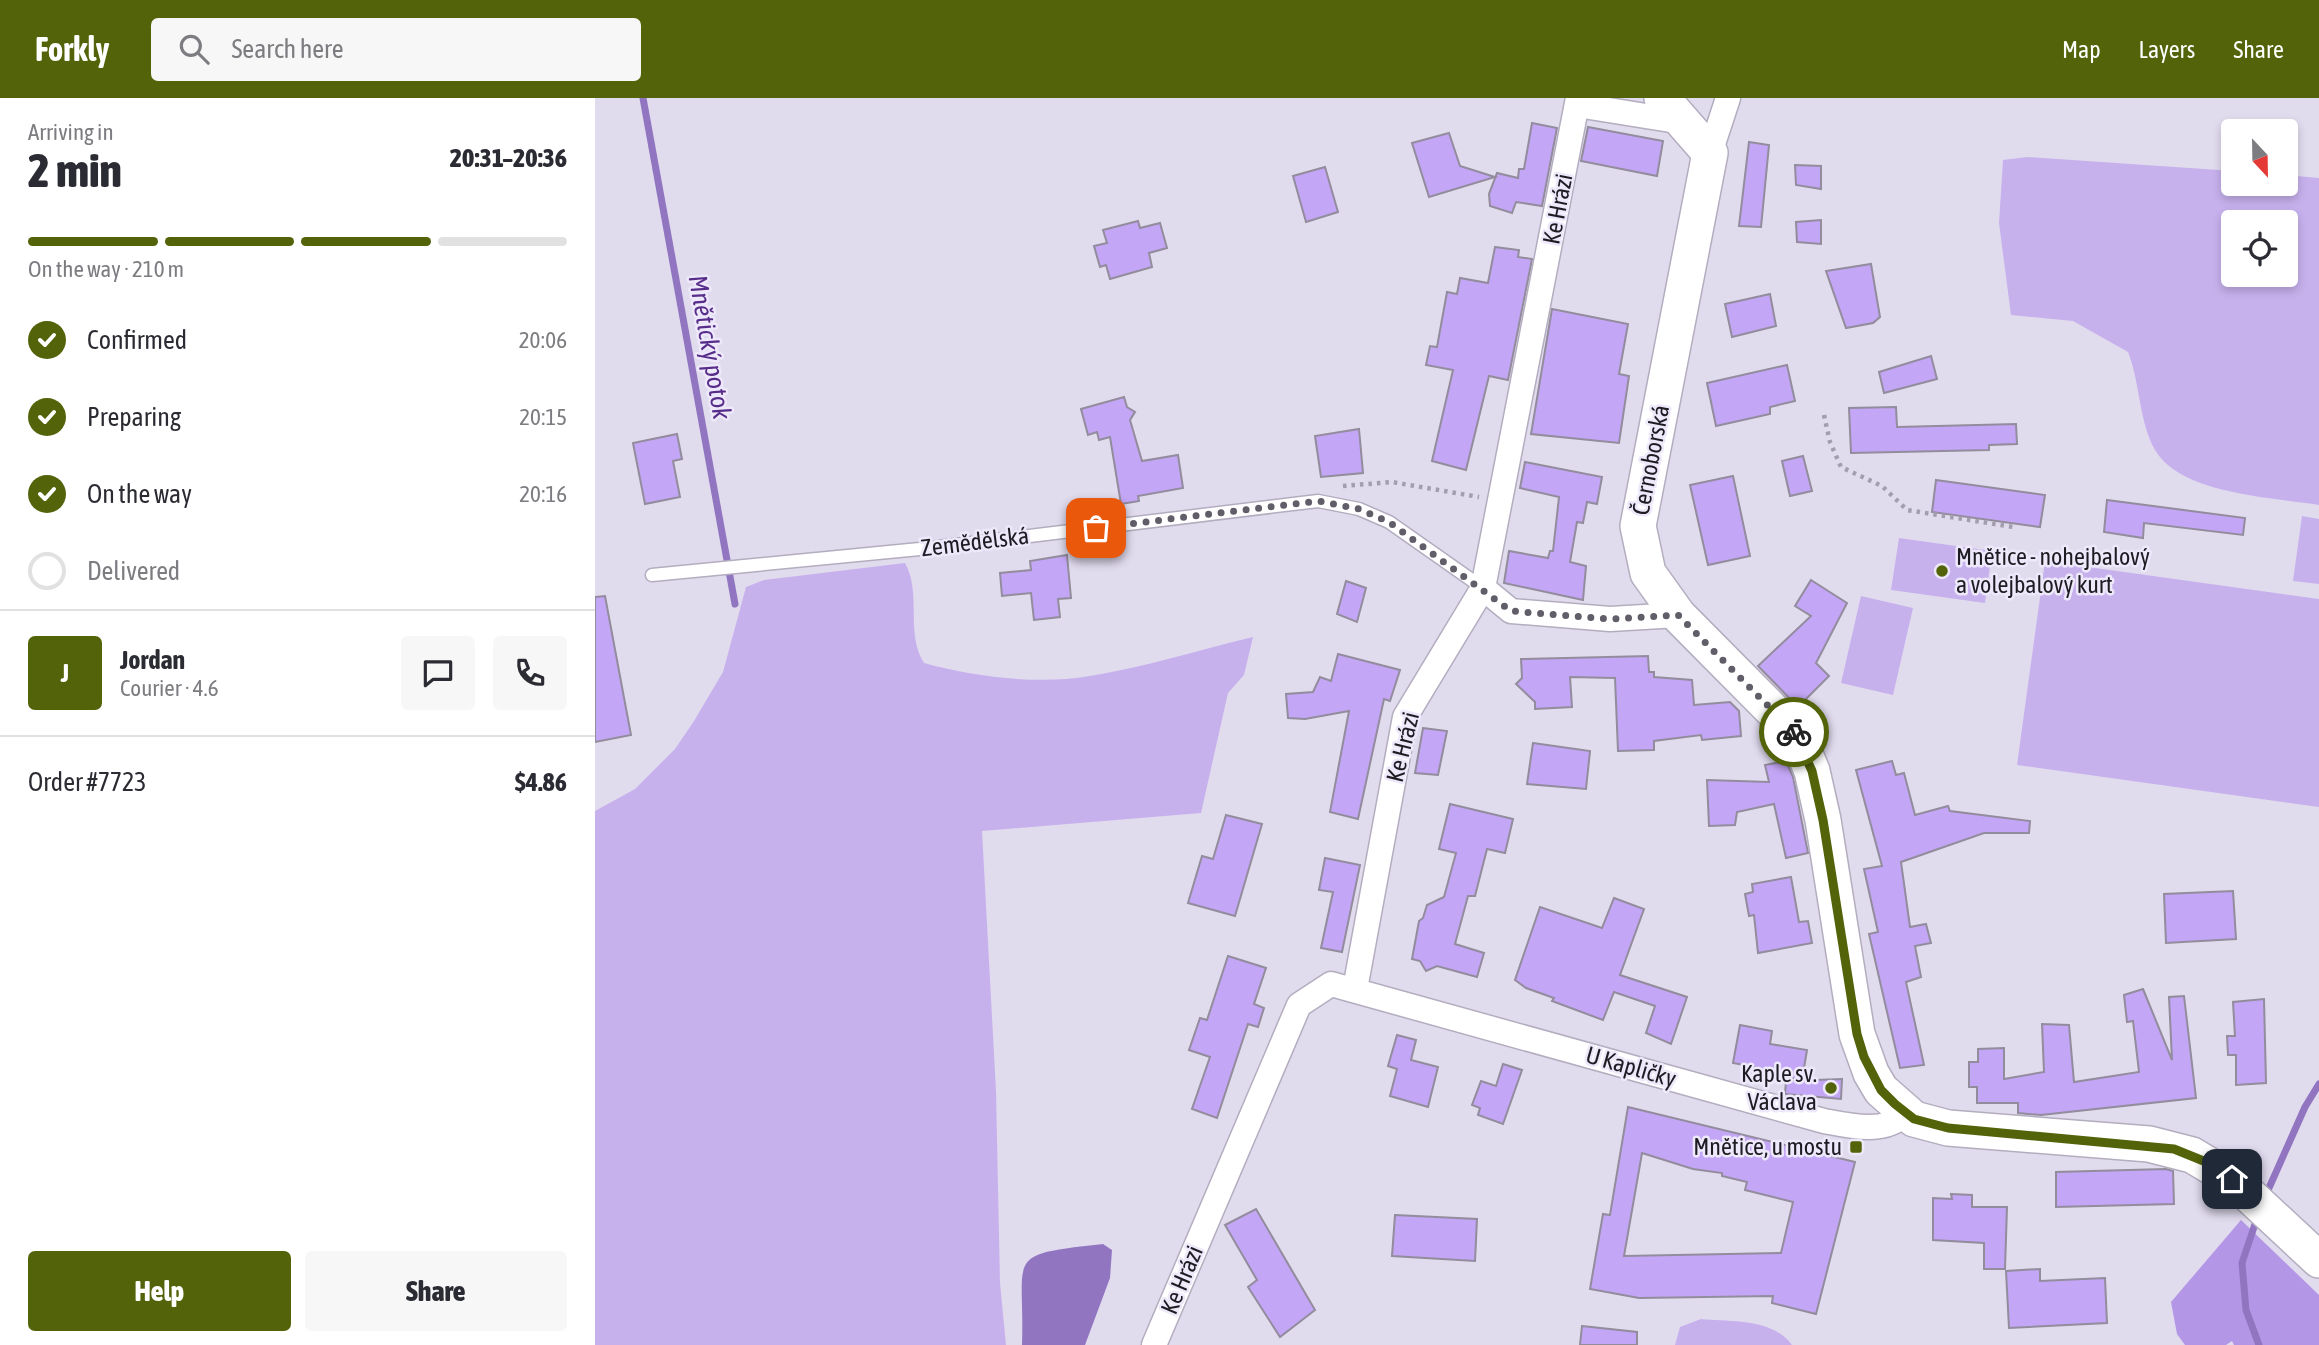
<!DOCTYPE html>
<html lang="en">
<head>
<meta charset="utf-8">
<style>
	body { margin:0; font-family:"Asap Condensed",sans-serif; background:#f7f7f7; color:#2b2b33; height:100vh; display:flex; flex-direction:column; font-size:26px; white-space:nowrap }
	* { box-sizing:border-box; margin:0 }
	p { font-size:23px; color:#7c7c81 }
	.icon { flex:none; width:38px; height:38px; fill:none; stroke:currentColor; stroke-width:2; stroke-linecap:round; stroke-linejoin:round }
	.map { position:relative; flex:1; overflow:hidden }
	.panel { display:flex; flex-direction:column; background:#fff; width:595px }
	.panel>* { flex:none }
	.needle { width:46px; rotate:158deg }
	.tools { position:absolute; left:1626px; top:21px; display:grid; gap:14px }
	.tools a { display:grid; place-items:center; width:77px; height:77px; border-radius:7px; background:#fff; box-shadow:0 4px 10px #0003; font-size:35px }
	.pin { position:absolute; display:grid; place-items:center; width:60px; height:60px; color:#fff; margin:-30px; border-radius:14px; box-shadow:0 4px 10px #0006 }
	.courier { position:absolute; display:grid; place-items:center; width:70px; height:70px; margin:-35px; border:5px solid #526309; border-radius:50%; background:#fff; color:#222; box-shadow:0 2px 9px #0007 }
	.overview em { font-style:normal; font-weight:800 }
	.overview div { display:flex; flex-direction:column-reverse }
	.overview { display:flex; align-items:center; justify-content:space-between; height:119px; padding:0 28px }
	h1 { font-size:46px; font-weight:800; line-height:52px }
	.bar { display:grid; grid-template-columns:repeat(4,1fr); gap:10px 7px; align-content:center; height:84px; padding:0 28px }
	.bar i { height:9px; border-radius:5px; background:#e1e1e2 }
	.bar .current { background:#526309 }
	.bar p { grid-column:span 4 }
	.line { display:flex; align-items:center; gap:18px; padding:0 28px; border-top:2px solid #e1e1e2 }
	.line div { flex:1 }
	.round { display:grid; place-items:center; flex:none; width:74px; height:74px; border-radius:7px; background:#f7f7f7 }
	ol { padding:0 28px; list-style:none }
	li { display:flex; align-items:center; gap:21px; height:77px }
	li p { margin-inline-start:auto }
	li .icon { padding:7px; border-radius:50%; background:#526309; color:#fff; stroke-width:4 }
	li:last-child { color:#7c7c81 }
	li i { width:38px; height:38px; border:4px solid #e1e1e2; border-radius:50% }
	.primary-button { display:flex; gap:14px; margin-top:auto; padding:14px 28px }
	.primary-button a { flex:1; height:80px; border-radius:7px; background:#526309; color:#fff; font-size:28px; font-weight:800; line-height:80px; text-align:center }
	.primary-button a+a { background:#f7f7f7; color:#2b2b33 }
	header { display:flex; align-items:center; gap:42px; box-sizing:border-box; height:98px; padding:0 35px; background:#526309; color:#fff }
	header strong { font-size:33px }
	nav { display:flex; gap:38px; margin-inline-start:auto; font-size:24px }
	.search { width:490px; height:63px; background:#f7f7f7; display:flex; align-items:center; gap:18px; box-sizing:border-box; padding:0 24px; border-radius:7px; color:#7c7c81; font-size:26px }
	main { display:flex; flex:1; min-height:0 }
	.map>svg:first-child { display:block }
</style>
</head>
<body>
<header>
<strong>Forkly</strong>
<div class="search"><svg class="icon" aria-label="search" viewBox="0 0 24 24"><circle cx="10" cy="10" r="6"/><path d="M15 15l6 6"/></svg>Search here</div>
<nav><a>Map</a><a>Layers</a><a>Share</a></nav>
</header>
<main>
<section class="panel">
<div class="overview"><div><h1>2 min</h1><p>Arriving in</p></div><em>20:31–20:36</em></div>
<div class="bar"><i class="current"></i><i class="current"></i><i class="current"></i><i></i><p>On the way · 210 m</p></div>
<ol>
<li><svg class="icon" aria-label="check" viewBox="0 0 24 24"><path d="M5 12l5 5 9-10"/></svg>Confirmed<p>20:06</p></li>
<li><svg class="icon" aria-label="check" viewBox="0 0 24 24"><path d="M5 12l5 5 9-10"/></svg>Preparing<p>20:15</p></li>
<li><svg class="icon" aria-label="check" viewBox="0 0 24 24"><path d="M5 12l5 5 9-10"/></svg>On the way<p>20:16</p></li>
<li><i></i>Delivered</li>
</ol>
<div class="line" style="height:126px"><b class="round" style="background:#526309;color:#fff">J</b><div><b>Jordan</b><p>Courier · 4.6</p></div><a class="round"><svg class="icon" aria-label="chat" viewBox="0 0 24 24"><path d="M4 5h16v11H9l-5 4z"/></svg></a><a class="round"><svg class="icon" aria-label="phone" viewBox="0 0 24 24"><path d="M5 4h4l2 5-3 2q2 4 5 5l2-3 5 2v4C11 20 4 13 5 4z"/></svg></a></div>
<div class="line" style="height:91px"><div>Order #7723</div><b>$4.86</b></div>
<div class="primary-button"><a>Help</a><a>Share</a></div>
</section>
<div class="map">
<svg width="1724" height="1247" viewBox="0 0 1724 1247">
	<rect width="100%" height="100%" fill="#e1dbee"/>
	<!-- green -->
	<g fill="#c7b1ed" fill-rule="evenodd">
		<path d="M 1432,59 L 1638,73 L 1638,86 L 1690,86 L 1691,77 L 1724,80 L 1724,407 C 1677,399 1587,397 1560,352 C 1544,324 1545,284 1533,254 L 1478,223 L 1416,217 L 1404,125 L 1408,62 ZM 1638,124 L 1690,124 L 1690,177 L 1638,177 Z"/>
		<path d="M 1707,418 L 1724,421 L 1724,486 L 1698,483 Z"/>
		<path d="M 1304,440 L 1397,453 L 1390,505 L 1296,492 Z"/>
		<path d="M 1450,463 L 1724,501 L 1724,709 L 1422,667 Z"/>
		<path d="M 310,465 C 327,495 310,535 329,565 C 380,579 443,587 495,578 C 550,569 604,552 658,539 L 649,577 L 633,595 L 606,715 L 387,733 L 401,993 L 405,1185 L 411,1247 L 0,1247 L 0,713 L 40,691 L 80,651 L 99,623 L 128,574 L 151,489 L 169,482 Z"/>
		<path d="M 1266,498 L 1318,510 L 1298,597 L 1246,585 Z"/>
		<path d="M 1106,1221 C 1136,1224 1177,1220 1197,1247 L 1080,1247 L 1085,1229 Z"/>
	</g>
	<!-- forest -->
	<path fill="#b396e5" d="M 1646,1122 L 1724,1197 L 1724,1247 L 1639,1247 L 1637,1243 L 1631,1247 L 1590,1247 L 1582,1236 L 1576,1204 Z"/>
	<!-- water -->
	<path fill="#9275c1" d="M 508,1146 L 517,1152 L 515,1180 L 490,1247 L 427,1247 C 430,1156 407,1157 508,1146 Z"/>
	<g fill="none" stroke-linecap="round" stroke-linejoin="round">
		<!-- stream -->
		<g stroke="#9275c1" stroke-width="7">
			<path d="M 48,0 L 140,506"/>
			<path d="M 1670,1099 L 1710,1009 L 1724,986"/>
			<path d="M 1662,1120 L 1647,1165 L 1651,1212 L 1664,1247"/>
		</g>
	</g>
	<!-- building -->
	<g fill="#c4a6f6" stroke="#928c9d" stroke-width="2" fill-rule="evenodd">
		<path d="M 937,25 L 962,30 L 947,108 L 921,104 L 917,115 L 895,108 L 894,96 L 902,75 L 923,80 L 924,71 L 929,71 Z"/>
		<path d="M 993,29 L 1068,43 L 1062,78 L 986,63 Z"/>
		<path d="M 854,35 L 865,68 L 900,79 L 834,99 L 817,45 Z"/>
		<path d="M 1154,44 L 1174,47 L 1166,129 L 1144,128 Z"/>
		<path d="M 1200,67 L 1226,68 L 1226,91 L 1201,87 Z"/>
		<path d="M 730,69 L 743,114 L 711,124 L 698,78 Z"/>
		<path d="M 1226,122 L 1226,146 L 1202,144 L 1201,124 Z"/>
		<path d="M 543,123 L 545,130 L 565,125 L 572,150 L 554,155 L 557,169 L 515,181 L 511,167 L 505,169 L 499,148 L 512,145 L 508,132 Z"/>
		<path d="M 900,149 L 924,152 L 923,159 L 937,161 L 913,282 L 894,278 L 871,372 L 837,363 L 858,272 L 831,267 L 835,248 L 842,249 L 852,194 L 862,196 L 865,180 L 893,185 Z"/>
		<path d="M 1276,166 L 1285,219 L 1278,225 L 1251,230 L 1231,173 Z"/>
		<path d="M 1175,196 L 1181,228 L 1137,239 L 1130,206 Z"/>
		<path d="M 957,211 L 1033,226 L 1024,276 L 1034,278 L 1024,345 L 936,336 Z"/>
		<path d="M 1336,258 L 1342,281 L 1289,295 L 1284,274 Z"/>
		<path d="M 1192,267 L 1200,303 L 1175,309 L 1175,316 L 1121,328 L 1112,285 Z"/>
		<path d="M 529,299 L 532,309 L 540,314 L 535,322 L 547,363 L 583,357 L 588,390 L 543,398 L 544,403 L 526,406 L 515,339 L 504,342 L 502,334 L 493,337 L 486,311 Z"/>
		<path d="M 1301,309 L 1302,329 L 1421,326 L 1422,346 L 1394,347 L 1394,352 L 1256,355 L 1254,310 Z"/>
		<path d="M 764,331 L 768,375 L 726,379 L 720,338 Z"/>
		<path d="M 82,336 L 87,361 L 78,363 L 85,399 L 50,406 L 38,345 Z"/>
		<path d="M 1208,358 L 1217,393 L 1195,398 L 1187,363 Z"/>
		<path d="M 930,364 L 1007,379 L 1002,406 L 992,404 L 988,425 L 982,424 L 975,464 L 991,468 L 988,502 L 909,485 L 914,453 L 953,460 L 955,453 L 958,453 L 964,399 L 925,390 Z"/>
		<path d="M 1138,378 L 1155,458 L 1113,467 L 1095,387 Z"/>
		<path d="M 1341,382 L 1450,397 L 1445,429 L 1337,414 Z"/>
		<path d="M 1512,402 L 1650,420 L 1648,437 L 1549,425 L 1548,440 L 1509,434 Z"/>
		<path d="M 472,457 L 476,500 L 463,501 L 465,519 L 439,522 L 436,495 L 407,498 L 405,475 L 436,472 L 435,463 Z"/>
		<path d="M 1216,482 L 1252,505 L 1221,565 L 1234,578 L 1203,609 L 1163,568 L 1216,518 L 1200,508 Z"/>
		<path d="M 751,483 L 771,490 L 762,524 L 742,516 Z"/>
		<path d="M 10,498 L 36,637 L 0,644 L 0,499 Z"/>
		<path d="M 743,556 L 805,572 L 795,603 L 789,601 L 763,721 L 735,714 L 754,613 L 710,621 L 693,620 L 691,596 L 718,594 L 725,579 L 736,583 Z"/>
		<path d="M 1053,558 L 1054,574 L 1059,574 L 1059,579 L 1097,582 L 1099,607 L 1135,604 L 1144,613 L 1146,638 L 1107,642 L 1106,637 L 1059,643 L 1059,652 L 1023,653 L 1020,580 L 975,579 L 977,609 L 940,611 L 940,604 L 921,586 L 927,580 L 926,561 Z"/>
		<path d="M 828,630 L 852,633 L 843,677 L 820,675 Z"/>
		<path d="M 938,645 L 995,653 L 991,691 L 932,686 Z"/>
		<path d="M 1191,663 L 1198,679 L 1213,755 L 1191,760 L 1179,706 L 1142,714 L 1140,727 L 1114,728 L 1112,682 L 1174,684 L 1170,667 Z"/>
		<path d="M 1297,663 L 1301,677 L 1309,675 L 1320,717 L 1353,708 L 1355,713 L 1435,723 L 1434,735 L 1389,735 L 1306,764 L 1315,829 L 1331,826 L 1336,845 L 1320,848 L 1326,879 L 1311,884 L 1329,967 L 1305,970 L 1274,836 L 1283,834 L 1269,771 L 1287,768 L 1261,672 Z"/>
		<path d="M 855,706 L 918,721 L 910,755 L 892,751 L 880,798 L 873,798 L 860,846 L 889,855 L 882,879 L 842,868 L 831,873 L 825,863 L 817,861 L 824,823 L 828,820 L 832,807 L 849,799 L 861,755 L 844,751 Z"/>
		<path d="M 631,717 L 667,726 L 640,818 L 593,805 L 607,758 L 618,761 Z"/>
		<path d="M 730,760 L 765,767 L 747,854 L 726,850 L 738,794 L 724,792 Z"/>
		<path d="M 1196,779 L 1204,824 L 1213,823 L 1217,845 L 1163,855 L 1159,817 L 1154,818 L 1150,796 L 1158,794 L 1157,786 Z"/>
		<path d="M 1638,793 L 1641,841 L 1571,845 L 1569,796 Z"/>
		<path d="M 1019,800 L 1049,811 L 1025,877 L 1092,899 L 1076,946 L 1051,935 L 1060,908 L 1019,894 L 1008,922 L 957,903 L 959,900 L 931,890 L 920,882 L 945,809 L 1007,830 Z"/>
		<path d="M 633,858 L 671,870 L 659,906 L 669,910 L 663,929 L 653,926 L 622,1020 L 597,1011 L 615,959 L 594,952 L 605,920 L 612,922 Z"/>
		<path d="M 1548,891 L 1577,962 L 1574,899 L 1589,898 L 1601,1000 L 1446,1017 L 1423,1015 L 1423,1005 L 1382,1005 L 1382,989 L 1374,989 L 1374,964 L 1383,964 L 1383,951 L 1409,950 L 1409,981 L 1449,974 L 1447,926 L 1474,927 L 1479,984 L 1544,974 L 1538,923 L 1532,924 L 1529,897 Z"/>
		<path d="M 1669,901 L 1671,985 L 1641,987 L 1641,957 L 1633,957 L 1632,938 L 1640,938 L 1638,904 Z"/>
		<path d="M 1145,927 L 1177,933 L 1175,946 L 1212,952 L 1207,982 L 1165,975 L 1165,970 L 1138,965 Z"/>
		<path d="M 802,937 L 821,942 L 816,962 L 843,969 L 833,1009 L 795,998 L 802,971 L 793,968 Z"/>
		<path d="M 908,966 L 927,972 L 908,1026 L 883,1017 L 885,1010 L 877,1007 L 886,983 L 901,988 Z"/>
		<path d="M 1247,981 L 1246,1001 L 1190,996 L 1191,983 Z"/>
		<path d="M 1033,1009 L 1260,1064 L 1221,1216 L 1177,1205 L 1178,1198 L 1044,1200 L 995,1191 L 1008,1116 L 1015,1117 ZM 1047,1055 L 1098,1071 L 1127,1075 L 1127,1078 L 1152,1084 L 1150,1092 L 1198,1104 L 1186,1155 L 1029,1158 Z"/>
		<path d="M 1571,1071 L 1578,1073 L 1579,1106 L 1461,1109 L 1461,1074 Z"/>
		<path d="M 1356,1096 L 1377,1097 L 1377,1109 L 1412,1109 L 1410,1171 L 1389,1171 L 1389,1145 L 1338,1142 L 1338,1100 L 1357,1101 Z"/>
		<path d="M 661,1111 L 720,1212 L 685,1239 L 653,1189 L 662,1182 L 630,1127 Z"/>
		<path d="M 800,1117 L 882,1121 L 880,1163 L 797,1158 Z"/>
		<path d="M 1445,1171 L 1445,1183 L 1510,1180 L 1512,1225 L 1414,1230 L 1411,1173 Z"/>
		<path d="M 987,1228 L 1042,1234 L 1042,1247 L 985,1247 Z"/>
	</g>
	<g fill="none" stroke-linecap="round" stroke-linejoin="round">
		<defs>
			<path id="lane" d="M 57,477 L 335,450 L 723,403 L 764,411 L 794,424 L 888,490"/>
			<g id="street">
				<path d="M 982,7 L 1088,24"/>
				<path d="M 1115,55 L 1133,0"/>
				<path d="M 888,490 L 916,513 L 1015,521 L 1083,517"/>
				<path d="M 760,891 L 810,619 L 888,490 L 983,0"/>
				<path d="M 559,1247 L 704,907 L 736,886 L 1229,1023 C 1255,1028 1291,1037 1310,1015"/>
			</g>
			<path id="secondary" d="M 1067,0 L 1115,55 L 1043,428 L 1053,475 L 1083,517 L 1202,637 L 1217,673 L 1228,722 L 1262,936 L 1276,975 L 1286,992 L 1319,1021 L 1353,1030 L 1554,1046 L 1597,1057 L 1637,1081 L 1724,1162"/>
		</defs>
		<!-- lane casing -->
		<use href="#lane" stroke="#b3adbf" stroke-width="15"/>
		<!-- street casing -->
		<use href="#street" stroke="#b3adbf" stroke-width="27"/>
		<!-- secondary casing -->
		<use href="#secondary" stroke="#b3adbf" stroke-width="38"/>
		<!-- path -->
		<g stroke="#a39ead" stroke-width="4.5" stroke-dasharray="3.5 5" stroke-linecap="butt">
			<path d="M 1229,317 L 1235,344 L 1246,369 L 1287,388 L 1312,412 L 1418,429"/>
			<path d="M 748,388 L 797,384 L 884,399"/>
		</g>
		<!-- lane -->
		<use href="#lane" stroke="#fff" stroke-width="12"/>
		<!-- street -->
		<use href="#street" stroke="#fff" stroke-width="24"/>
		<!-- secondary -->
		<use href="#secondary" stroke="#fff" stroke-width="35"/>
	</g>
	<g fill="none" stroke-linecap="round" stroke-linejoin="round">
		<!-- done -->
		<path stroke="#625e69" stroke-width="7" stroke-dasharray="0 12.6" d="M 501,430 L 723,403 L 764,411 L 794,424 L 916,513 L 1015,521 L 1083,517 L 1199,634"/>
		<!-- route -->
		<path stroke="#526309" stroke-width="9" d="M 1199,634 L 1217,673 L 1228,722 L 1262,936 L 1269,959 L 1286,992 L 1300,1006 L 1319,1021 L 1353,1030 L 1579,1051 L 1616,1066 L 1637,1081"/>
	</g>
	<!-- markers -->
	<g fill="#526309" stroke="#eee8fb" stroke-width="2.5">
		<circle cx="1347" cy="473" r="7"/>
		<circle cx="1236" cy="990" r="7"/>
		<rect x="1254" y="1042" width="14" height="14" rx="3.5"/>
	</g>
	<g text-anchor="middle" stroke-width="5" stroke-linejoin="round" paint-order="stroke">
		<!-- street labels -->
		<g font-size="24" fill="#1e1b22" stroke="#eee8fb">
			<text transform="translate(963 111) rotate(-79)" y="8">Ke Hrázi</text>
			<text transform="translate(1056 362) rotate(-79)" y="8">Černoborská</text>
			<text transform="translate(380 444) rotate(-7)" y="8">Zemědělská</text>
			<text transform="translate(808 649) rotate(-76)" y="8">Ke Hrázi</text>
			<text transform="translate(1036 969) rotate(16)" y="8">U Kapličky</text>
			<text transform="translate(587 1182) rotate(-67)" y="8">Ke Hrázi</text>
		</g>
		<!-- poi labels -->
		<g font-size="24" fill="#1e1b22" stroke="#eee8fb" text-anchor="end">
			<text x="1361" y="467" text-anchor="start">Mnětice - nohejbalový<tspan x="1361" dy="28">a volejbalový kurt</tspan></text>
			<text x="1222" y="984">Kaple sv.<tspan x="1222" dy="28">Václava</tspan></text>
			<text x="1247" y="1057">Mnětice, u mostu</text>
		</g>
		<!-- water labels -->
		<g font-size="26" font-style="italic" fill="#572d89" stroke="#eee8fb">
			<text transform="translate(115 249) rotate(80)" y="9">Mnětický potok</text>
		</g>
	</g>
</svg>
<div class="tools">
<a><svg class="needle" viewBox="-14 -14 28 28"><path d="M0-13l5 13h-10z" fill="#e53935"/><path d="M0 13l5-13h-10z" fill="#7c7c81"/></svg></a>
<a><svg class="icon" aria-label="locate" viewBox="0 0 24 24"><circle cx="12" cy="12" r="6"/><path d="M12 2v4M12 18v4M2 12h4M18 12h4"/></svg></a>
</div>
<div class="pin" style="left:501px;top:430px;background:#ea580c"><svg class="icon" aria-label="bag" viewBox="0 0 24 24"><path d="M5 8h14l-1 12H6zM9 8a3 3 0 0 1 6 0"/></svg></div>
<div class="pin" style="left:1637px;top:1081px;background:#1f2937"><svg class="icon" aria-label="home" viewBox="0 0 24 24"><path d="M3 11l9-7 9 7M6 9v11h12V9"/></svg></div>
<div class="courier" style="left:1199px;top:634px"><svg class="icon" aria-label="bike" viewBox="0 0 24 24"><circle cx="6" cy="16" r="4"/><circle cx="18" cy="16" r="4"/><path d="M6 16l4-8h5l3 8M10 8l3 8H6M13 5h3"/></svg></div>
</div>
</main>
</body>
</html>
